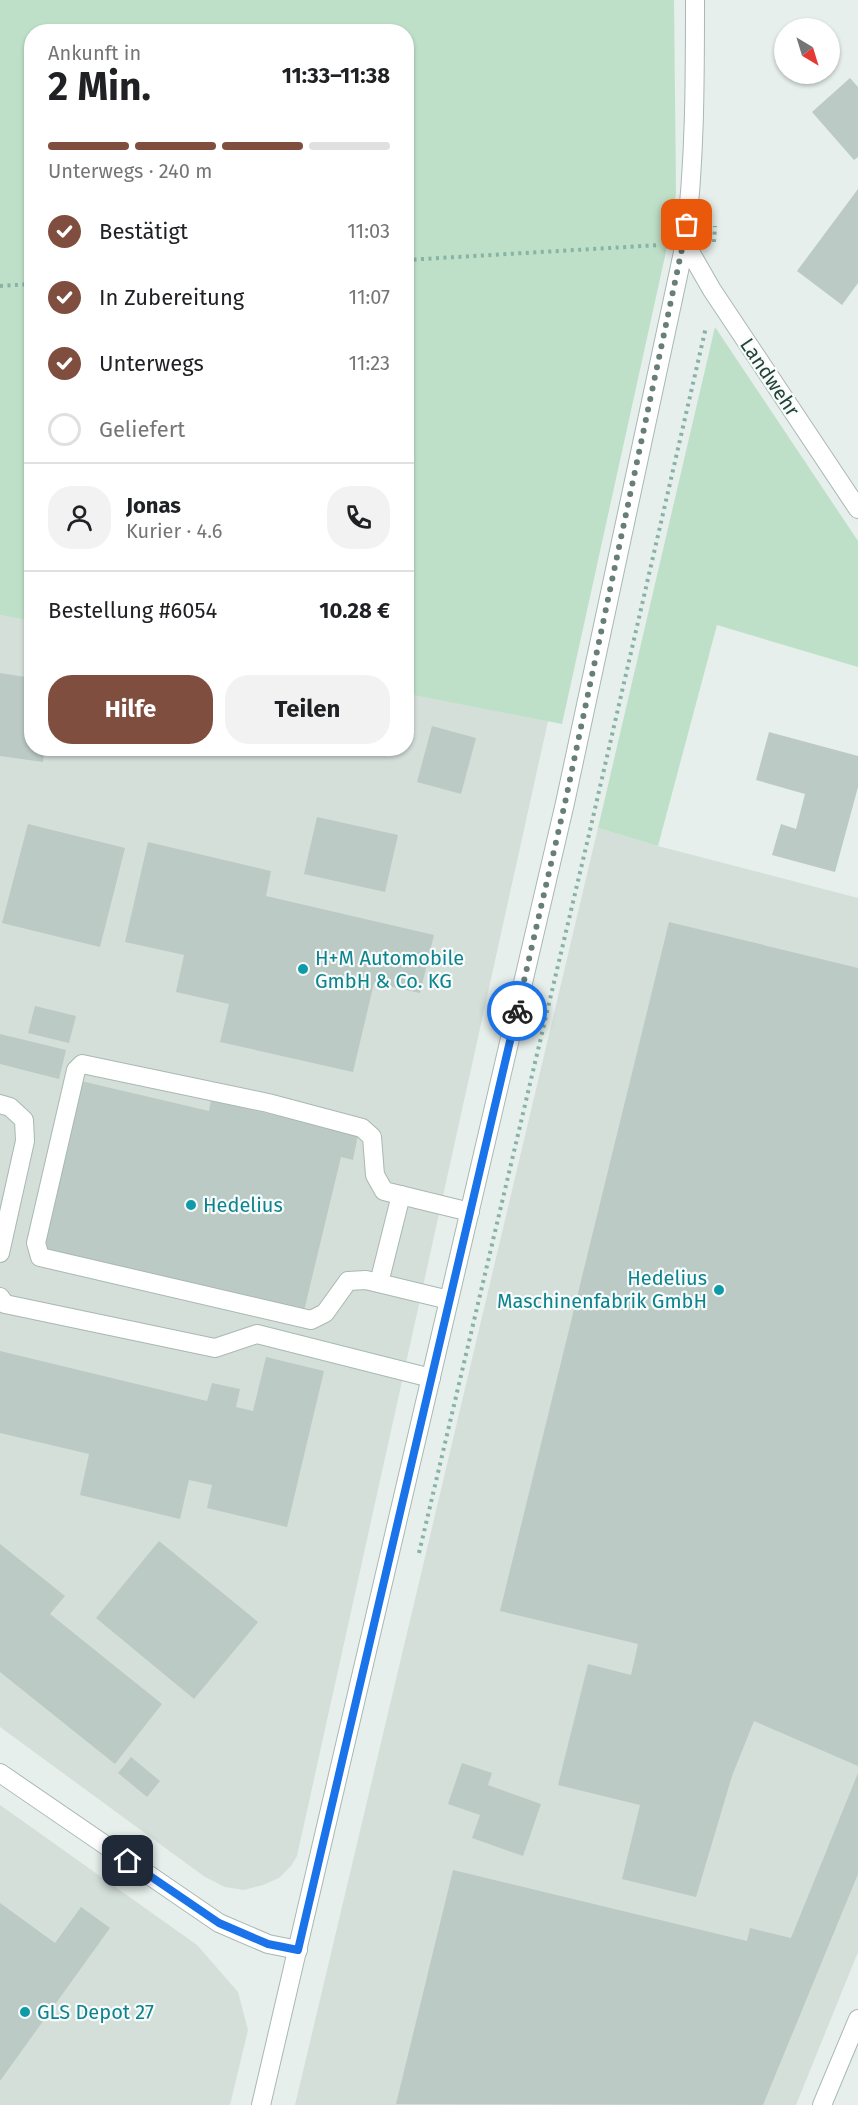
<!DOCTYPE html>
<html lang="de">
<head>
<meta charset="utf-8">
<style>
	body { margin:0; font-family:"Fira Sans",sans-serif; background:#f2f2f2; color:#202124; height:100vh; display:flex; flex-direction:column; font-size:22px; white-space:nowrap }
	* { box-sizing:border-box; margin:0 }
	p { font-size:20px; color:#757577 }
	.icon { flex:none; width:33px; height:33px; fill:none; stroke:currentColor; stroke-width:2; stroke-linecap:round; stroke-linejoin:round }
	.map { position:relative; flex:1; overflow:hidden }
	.details { position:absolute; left:24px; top:24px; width:390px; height:732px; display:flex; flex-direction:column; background:#fff; border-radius:24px; box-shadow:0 2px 4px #0004 }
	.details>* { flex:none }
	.needle { width:39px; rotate:142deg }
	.tools { position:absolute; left:774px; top:18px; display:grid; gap:12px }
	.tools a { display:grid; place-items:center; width:66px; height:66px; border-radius:50%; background:#fff; box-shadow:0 2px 4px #0004; font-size:30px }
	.pin { position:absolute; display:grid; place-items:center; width:51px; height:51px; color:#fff; margin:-26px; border-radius:12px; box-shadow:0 3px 9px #0006 }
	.courier { position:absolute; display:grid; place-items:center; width:60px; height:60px; margin:-30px; border:4px solid #1a73e8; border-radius:50%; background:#fff; color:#222; box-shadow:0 2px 8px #0007 }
	.headline em { font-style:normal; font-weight:700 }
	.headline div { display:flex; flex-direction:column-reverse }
	.headline { display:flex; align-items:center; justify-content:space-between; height:102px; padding:0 24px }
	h1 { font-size:39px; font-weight:700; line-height:45px }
	.bar { display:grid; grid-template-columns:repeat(4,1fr); gap:9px 6px; align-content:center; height:72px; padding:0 24px }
	.bar i { height:8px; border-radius:4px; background:#e0e0e0 }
	.bar .on { background:#7f4e3f }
	.bar p { grid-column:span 4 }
	.line { display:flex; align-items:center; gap:15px; padding:0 24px; border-top:2px solid #e0e0e0 }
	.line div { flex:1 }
	.round { display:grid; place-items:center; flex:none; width:63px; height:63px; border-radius:24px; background:#f2f2f2 }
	ol { padding:0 24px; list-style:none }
	li { display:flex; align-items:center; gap:18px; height:66px }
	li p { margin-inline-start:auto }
	li .icon { padding:6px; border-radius:50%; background:#7f4e3f; color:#fff; stroke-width:4 }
	li:last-child { color:#757577 }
	li i { width:33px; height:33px; border:3px solid #e0e0e0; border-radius:50% }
	.primary-button { display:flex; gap:12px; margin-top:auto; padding:12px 24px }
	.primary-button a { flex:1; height:69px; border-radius:24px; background:#7f4e3f; color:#fff; font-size:24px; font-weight:700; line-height:69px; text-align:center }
	.primary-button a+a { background:#f2f2f2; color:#202124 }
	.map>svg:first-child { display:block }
</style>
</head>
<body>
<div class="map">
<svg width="858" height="2105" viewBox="0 0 858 2105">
	<rect width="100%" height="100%" fill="#e6efeb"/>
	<!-- built -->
	<g fill="#d4dfda">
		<path d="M 0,615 L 31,621 L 32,748 L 406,748 L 407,694 L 548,721 L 297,1856 L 291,1866 L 279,1878 L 263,1885 L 244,1890 L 225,1887 L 205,1877 L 0,1727 Z"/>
		<path d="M 598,828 L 658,846 L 858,898 L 858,1952 L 796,2105 L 295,2105 Z"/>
		<path d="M 0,1805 L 197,1945 L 238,1992 L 248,2030 L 230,2105 L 0,2105 Z"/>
	</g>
	<!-- green -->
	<g fill="#bfe0c8">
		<path d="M 0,0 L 674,0 L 676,193 L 669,238 L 562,724 L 407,694 L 406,32 L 32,32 L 31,621 L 0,615 Z"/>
		<path d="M 715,327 L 858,541 L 858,667 L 717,625 L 658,846 L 598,828 Z"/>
	</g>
	<!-- building -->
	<g fill="#bbcac4">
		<path d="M 850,78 L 858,87 L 858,157 L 854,160 L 812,112 Z"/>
		<path d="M 858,189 L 858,283 L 842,305 L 797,271 Z"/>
		<path d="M 0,673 L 32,678 L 32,748 L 45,748 L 43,762 L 0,756 Z"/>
		<path d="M 432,726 L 476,738 L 461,794 L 417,782 Z"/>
		<path d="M 769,732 L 858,756 L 858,787 L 835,872 L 772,855 L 781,824 L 796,829 L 805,794 L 756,780 Z"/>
		<path d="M 317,817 L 398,835 L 385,892 L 304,874 Z"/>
		<path d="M 28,824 L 125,848 L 100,947 L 2,923 Z"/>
		<path d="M 148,842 L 271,871 L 266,896 L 434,935 L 420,993 L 374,983 L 353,1072 L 220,1042 L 229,1004 L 176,992 L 184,955 L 125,942 Z"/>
		<path d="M 669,922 L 858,968 L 858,1766 L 754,1721 L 732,1776 L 696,1897 L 622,1879 L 640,1805 L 558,1785 L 588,1664 L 631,1675 L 638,1644 L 500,1611 Z"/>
		<path d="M 35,1006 L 76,1016 L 69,1043 L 28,1033 Z"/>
		<path d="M 0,1034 L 66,1050 L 59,1079 L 0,1064 Z"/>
		<path d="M 81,1081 L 209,1111 L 211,1100 L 358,1135 L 353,1160 L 341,1157 L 304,1311 L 41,1250 Z"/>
		<path d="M 0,1351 L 207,1401 L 212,1383 L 240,1389 L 236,1407 L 253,1411 L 266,1357 L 324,1371 L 287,1527 L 207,1508 L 212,1485 L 189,1480 L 180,1519 L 80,1495 L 89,1454 L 0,1433 Z"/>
		<path d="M 159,1541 L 258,1622 L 194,1699 L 96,1618 Z"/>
		<path d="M 0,1544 L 65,1596 L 50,1614 L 162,1704 L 115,1764 L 0,1672 Z"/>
		<path d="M 131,1757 L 160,1781 L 147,1797 L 118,1773 Z"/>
		<path d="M 462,1763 L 492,1773 L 488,1785 L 541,1804 L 523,1856 L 472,1838 L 480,1815 L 448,1804 Z"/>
		<path d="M 858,1773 L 858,1874 L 763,2105 L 396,2104 L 453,1870 L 747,1941 L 750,1928 L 791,1938 Z"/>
		<path d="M 0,1903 L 55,1943 L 81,1907 L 110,1928 L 0,2081 Z"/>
	</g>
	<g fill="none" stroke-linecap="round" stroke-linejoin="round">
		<defs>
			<g id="minor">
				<path d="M 685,243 L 712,290 L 858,509"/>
				<path d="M 0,1104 L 10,1107 L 24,1120 L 25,1141 L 0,1253"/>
				<path d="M 379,1283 L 401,1195"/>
				<path d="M 0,1297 L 5,1304 L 215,1348 L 257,1334 L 431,1378"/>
				<path d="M 449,1300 L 366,1280 L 348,1281 L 325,1313 L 311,1320 L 40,1257 L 36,1243 L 76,1070 L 82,1064 L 268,1103 L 362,1128 L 372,1137 L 375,1175 L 384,1191 L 470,1212"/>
				<path d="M 0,1773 L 219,1923 L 268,1944 L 298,1950"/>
				<path d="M 261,2105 L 565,803 L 685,243 C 695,162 695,82 695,0"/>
				<path d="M 822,2105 L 858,2019"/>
			</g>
		</defs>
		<!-- minor casing -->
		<use href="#minor" stroke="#a8b8b2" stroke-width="20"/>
		<!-- path -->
		<g stroke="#86b3a5" stroke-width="4" stroke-dasharray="3 4.5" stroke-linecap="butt">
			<path d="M 714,242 L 715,226"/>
			<path d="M 406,260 L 660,245"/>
			<path d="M 0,286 L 32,284"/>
			<path d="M 419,1553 L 591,826 L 706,327"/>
		</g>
		<!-- minor -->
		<use href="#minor" stroke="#fff" stroke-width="18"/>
	</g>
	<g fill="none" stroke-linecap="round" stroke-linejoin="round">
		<!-- done -->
		<path stroke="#687f78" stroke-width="6" stroke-dasharray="0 10.8" d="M 517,1011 L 565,803 L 687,225"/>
		<!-- route -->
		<path stroke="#1a73e8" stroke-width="8" d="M 128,1861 L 219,1923 L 268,1944 L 298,1950 L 517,1011"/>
	</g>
	<!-- markers -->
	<g fill="#0f9aa8" stroke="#f7fbf9" stroke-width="2">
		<circle cx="303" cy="969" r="6"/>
		<circle cx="191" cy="1205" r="6"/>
		<circle cx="719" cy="1290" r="6"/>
		<circle cx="25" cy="2012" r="6"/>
	</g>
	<g text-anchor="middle" stroke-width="4.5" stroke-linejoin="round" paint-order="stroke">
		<!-- street labels -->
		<g font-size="20" fill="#24423a" stroke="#f7fbf9">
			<text transform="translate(770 377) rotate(56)" y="7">Landwehr</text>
		</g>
		<!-- culture labels -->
		<g font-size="20" fill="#0d838f" stroke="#f7fbf9" text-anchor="start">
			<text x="315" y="965">H+M Automobile<tspan x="315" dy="23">GmbH &amp; Co. KG</tspan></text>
			<text x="203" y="1212">Hedelius</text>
			<text x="707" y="1285" text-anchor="end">Hedelius<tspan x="707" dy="23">Maschinenfabrik GmbH</tspan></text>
			<text x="37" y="2019">GLS Depot 27</text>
		</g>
	</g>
</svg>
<div class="tools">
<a><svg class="needle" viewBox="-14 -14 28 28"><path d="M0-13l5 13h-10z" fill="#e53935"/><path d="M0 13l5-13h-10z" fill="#757577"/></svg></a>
</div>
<div class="pin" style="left:687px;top:225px;background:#ea580c"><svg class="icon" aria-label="bag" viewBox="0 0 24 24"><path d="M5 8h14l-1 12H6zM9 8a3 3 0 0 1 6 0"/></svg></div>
<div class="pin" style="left:128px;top:1861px;background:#1f2937"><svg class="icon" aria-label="home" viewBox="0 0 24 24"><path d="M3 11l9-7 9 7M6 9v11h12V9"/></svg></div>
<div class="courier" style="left:517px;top:1011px"><svg class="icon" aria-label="bike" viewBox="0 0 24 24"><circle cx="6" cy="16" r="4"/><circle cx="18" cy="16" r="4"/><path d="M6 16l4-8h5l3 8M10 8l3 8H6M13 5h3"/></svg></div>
<section class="details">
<div class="headline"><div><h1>2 Min.</h1><p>Ankunft in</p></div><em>11:33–11:38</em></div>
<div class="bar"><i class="on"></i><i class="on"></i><i class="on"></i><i></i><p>Unterwegs · 240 m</p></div>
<ol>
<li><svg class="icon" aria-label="check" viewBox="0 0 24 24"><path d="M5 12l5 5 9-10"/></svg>Bestätigt<p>11:03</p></li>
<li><svg class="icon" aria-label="check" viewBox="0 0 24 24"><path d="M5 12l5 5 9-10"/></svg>In Zubereitung<p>11:07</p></li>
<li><svg class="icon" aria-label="check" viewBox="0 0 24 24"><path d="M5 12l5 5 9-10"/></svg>Unterwegs<p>11:23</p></li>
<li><i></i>Geliefert</li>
</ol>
<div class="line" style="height:108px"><a class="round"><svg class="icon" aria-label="person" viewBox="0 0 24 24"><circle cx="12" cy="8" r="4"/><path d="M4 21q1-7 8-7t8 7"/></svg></a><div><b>Jonas</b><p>Kurier · 4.6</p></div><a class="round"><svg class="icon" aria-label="phone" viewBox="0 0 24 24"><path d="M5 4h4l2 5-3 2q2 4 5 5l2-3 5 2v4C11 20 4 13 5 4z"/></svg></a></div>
<div class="line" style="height:78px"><div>Bestellung #6054</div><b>10.28 €</b></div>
<div class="primary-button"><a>Hilfe</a><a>Teilen</a></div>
</section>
</div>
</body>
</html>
